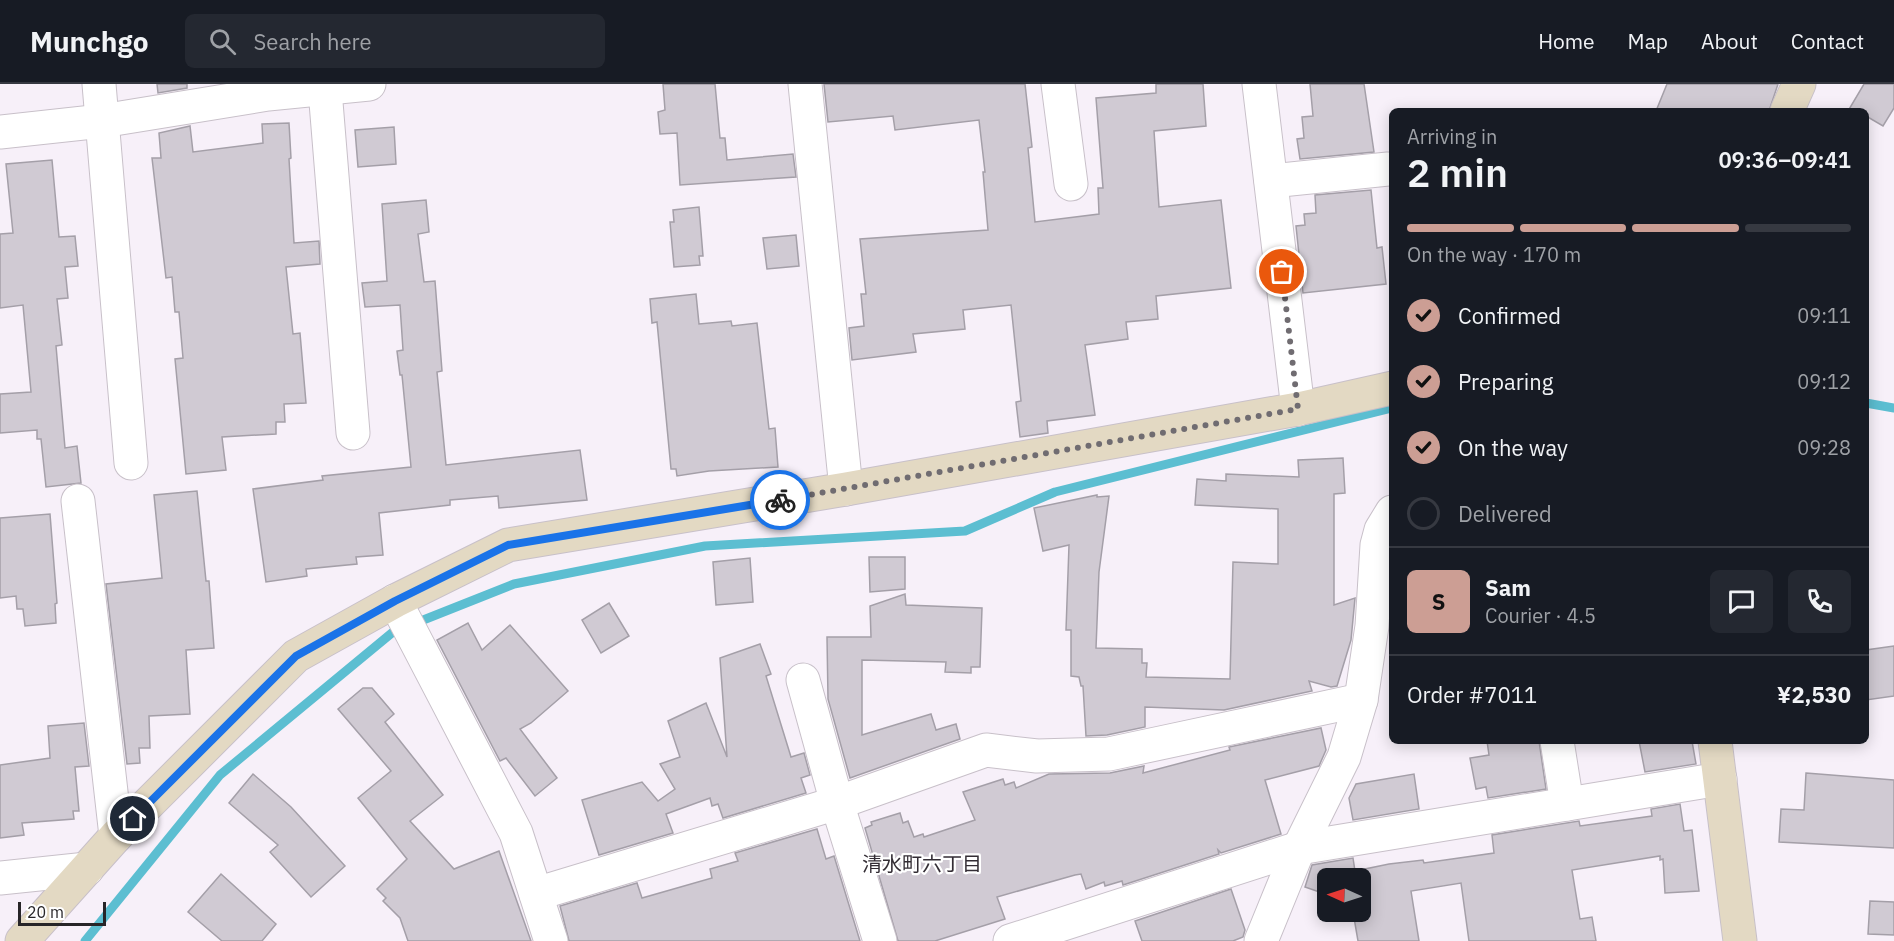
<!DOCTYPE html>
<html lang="en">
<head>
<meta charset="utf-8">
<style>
	body { margin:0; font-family:"IBM Plex Sans","Noto Sans JP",sans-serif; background:#242831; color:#f1f3f6; height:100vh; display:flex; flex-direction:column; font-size:22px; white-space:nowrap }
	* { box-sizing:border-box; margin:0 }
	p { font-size:20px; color:#9ea1a6 }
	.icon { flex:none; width:33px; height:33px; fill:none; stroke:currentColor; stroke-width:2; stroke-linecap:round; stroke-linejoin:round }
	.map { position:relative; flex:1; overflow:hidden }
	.sheet { position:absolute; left:1389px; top:24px; width:480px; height:636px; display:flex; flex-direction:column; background:#171b24; border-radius:9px; box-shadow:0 3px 15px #0003 }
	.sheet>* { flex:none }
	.needle { width:39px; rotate:273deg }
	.tools { position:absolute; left:1317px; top:784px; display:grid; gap:12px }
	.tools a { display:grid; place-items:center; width:54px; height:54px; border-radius:9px; background:#171b24; box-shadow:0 3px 15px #0003; font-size:30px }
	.scale { position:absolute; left:18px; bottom:15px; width:88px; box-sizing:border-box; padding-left:6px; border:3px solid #272528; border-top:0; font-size:16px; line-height:21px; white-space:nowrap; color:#272528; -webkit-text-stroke:4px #fff; paint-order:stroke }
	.pin { position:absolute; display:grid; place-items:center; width:51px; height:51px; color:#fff; margin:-26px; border:3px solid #fff; border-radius:50%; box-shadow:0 2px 6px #0007 }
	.courier { position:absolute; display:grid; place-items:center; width:60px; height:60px; margin:-30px; border:4px solid #1a73e8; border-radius:50%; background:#fff; color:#222; box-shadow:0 2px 8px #0007 }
	.overview em { font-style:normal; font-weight:600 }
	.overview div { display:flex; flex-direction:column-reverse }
	.overview { display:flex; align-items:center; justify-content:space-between; height:102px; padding:0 18px }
	h1 { font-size:39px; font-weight:600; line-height:45px }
	.bar { display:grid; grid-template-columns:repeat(4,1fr); gap:9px 6px; align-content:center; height:72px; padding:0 18px }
	.bar i { height:8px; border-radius:4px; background:#363941 }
	.bar .current { background:#cc9e94 }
	.bar p { grid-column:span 4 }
	.line { display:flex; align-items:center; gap:15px; padding:0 18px; border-top:2px solid #363941 }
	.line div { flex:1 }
	.round { display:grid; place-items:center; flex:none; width:63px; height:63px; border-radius:9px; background:#242831 }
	ol { padding:0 18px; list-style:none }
	li { display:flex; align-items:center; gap:18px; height:66px }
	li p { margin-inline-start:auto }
	li .icon { padding:6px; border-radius:50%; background:#cc9e94; color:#111; stroke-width:4 }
	li:last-child { color:#9ea1a6 }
	li i { width:33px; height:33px; border:3px solid #363941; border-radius:50% }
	header { display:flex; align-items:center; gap:36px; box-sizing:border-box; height:84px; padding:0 30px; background:#171b24; border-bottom:2px solid #363941 }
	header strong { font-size:28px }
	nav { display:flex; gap:33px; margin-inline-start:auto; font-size:21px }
	.search { width:420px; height:54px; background:#242831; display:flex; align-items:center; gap:15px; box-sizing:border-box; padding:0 21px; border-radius:9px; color:#9ea1a6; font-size:22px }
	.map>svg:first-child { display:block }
</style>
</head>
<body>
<header>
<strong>Munchgo</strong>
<div class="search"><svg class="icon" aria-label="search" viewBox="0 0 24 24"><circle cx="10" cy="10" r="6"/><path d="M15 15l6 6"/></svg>Search here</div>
<nav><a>Home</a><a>Map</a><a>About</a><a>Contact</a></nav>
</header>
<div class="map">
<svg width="1894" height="857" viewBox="0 0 1894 857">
	<rect width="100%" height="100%" fill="#f7f0f9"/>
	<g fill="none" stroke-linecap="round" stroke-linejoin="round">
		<!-- stream -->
		<g stroke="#5cbed1" stroke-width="9">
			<path d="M 1866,319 L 1894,324"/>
			<path d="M 85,857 L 220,691 L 393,548 L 514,500 L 705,462 L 965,447 L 1055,408 L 1392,324"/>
		</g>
	</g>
	<!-- building -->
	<g fill="#d0cad3" stroke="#a49fa8" stroke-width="1.5">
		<path d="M 157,0 L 187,0 L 187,4 L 158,9 Z"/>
		<path d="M 663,0 L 715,0 L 720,54 L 725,54 L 727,76 L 793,70 L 796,93 L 680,101 L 677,49 L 660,50 L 658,28 L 665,26 Z"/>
		<path d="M 824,0 L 1025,0 L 1032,63 L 1028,64 L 1035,138 L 1099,130 L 1098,104 L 1103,104 L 1096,14 L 1156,9 L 1156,0 L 1203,0 L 1206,42 L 1154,47 L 1159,123 L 1221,116 L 1231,204 L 1156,212 L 1158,235 L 1126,238 L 1128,255 L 1085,261 L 1095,331 L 1047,337 L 1048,349 L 1020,353 L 1016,318 L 1021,317 L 1011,221 L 963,226 L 965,245 L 913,250 L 916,268 L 852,276 L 849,244 L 864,242 L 861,210 L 866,210 L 860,155 L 988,146 L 983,88 L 985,88 L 979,36 L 895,46 L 893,32 L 828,38 Z"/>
		<path d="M 1310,0 L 1364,0 L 1374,68 L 1300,75 L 1297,55 L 1304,54 L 1302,33 L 1313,32 Z"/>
		<path d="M 1667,0 L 1778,0 L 1769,27 L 1656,27 Z"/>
		<path d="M 1864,0 L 1894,0 L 1894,24 L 1883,42 L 1866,32 L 1866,27 L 1848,27 Z"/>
		<path d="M 289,39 L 291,74 L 289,75 L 294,159 L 319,157 L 320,180 L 286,183 L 293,250 L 300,249 L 306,319 L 284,320 L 285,338 L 276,338 L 276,350 L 222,353 L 226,386 L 186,390 L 175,275 L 183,274 L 179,228 L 175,228 L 172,193 L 166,194 L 152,74 L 161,74 L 159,49 L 190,42 L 193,68 L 263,59 L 262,40 Z"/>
		<path d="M 394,43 L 396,80 L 358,83 L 355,46 Z"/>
		<path d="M 52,76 L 59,153 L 75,152 L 78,182 L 65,183 L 68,214 L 57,215 L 62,261 L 56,262 L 65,364 L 77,362 L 81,399 L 46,403 L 41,355 L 37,355 L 37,346 L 0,349 L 0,310 L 31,308 L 23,221 L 0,224 L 0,150 L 13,149 L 6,80 Z"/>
		<path d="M 1371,106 L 1377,164 L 1382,163 L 1386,200 L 1303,209 L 1296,142 L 1305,141 L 1304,130 L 1316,129 L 1315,111 Z"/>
		<path d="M 426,116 L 429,148 L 418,150 L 424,198 L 435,197 L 442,287 L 437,288 L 446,381 L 580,366 L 587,416 L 499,424 L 498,412 L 450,416 L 450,421 L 379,429 L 383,471 L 356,473 L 357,480 L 306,485 L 307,492 L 266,498 L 253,405 L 323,396 L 322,392 L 411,383 L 402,291 L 400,291 L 397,267 L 403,266 L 400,221 L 365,223 L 362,199 L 387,197 L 382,120 Z"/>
		<path d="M 699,123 L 703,172 L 699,172 L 700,181 L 674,183 L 670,138 L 674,138 L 673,126 Z"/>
		<path d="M 796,151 L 799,182 L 767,185 L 763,154 Z"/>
		<path d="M 696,210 L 699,240 L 731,237 L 732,242 L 757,239 L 769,345 L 775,344 L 778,383 L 709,387 L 677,392 L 676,385 L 671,385 L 657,238 L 652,239 L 650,215 Z"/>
		<path d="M 1343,374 L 1345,409 L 1334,410 L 1334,521 L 1355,514 L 1351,556 L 1337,602 L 1331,603 L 1309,597 L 1312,607 L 1224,626 L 1145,623 L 1145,643 L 1107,651 L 1086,652 L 1083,602 L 1081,602 L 1079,593 L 1071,592 L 1071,546 L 1066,546 L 1069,461 L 1043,467 L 1034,424 L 1097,411 L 1097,413 L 1109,412 L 1099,488 L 1096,564 L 1142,565 L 1142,579 L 1147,579 L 1146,593 L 1230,595 L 1233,478 L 1278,480 L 1278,425 L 1195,421 L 1197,395 L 1226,397 L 1226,390 L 1299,393 L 1298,376 Z"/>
		<path d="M 197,407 L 206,497 L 209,497 L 214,564 L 186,566 L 190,630 L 149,632 L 150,664 L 139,664 L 140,679 L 127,680 L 106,500 L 162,494 L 154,411 Z"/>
		<path d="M 50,430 L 57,519 L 55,520 L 56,539 L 25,542 L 23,525 L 17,525 L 16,512 L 0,514 L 0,434 Z"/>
		<path d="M 869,473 L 905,473 L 905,505 L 870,508 Z"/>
		<path d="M 750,474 L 753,518 L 716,521 L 713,478 Z"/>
		<path d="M 905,510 L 906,521 L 982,524 L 980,583 L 971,583 L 971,589 L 945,588 L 946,578 L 862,576 L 862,651 L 931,630 L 936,646 L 956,640 L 960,655 L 850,694 L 828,615 L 827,553 L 871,553 L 870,522 Z"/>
		<path d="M 609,519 L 629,552 L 601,569 L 582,536 Z"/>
		<path d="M 468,539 L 482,566 L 510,541 L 568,607 L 531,639 L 520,645 L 557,694 L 535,712 L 506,674 L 500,677 L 437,556 Z"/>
		<path d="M 760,560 L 771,590 L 766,592 L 791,673 L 804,669 L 810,691 L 801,694 L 806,709 L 723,734 L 718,720 L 712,722 L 710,714 L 666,730 L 673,749 L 599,771 L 582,716 L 642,698 L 658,717 L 675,705 L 660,680 L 680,673 L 668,637 L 706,619 L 727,673 L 720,574 Z"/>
		<path d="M 1894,562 L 1894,612 L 1866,616 L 1866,566 Z"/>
		<path d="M 363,604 L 372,604 L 394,630 L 385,638 L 443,711 L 410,737 L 454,785 L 499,767 L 531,857 L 408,857 L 400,834 L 383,817 L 386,814 L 377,805 L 407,775 L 358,714 L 391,687 L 338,625 Z"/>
		<path d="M 84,639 L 89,682 L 75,683 L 79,727 L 73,727 L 74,735 L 22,739 L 24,751 L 0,754 L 0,681 L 50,674 L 48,642 Z"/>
		<path d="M 1321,644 L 1326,666 L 1319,682 L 1265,696 L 1281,750 L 1221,769 L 1218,766 L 1219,770 L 1123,801 L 1122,797 L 1105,802 L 1104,798 L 1086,805 L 1081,790 L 1075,791 L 997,813 L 1005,835 L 935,857 L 898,857 L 865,744 L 872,741 L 871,738 L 900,729 L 903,739 L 908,737 L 914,753 L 923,750 L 924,753 L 975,736 L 963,708 L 1003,695 L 1005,701 L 1014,698 L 1016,704 L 1049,690 L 1110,689 L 1144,682 L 1143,689 L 1230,666 L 1229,663 Z"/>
		<path d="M 1487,657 L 1539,657 L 1546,705 L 1488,714 L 1486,703 L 1476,705 L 1470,674 L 1489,671 Z"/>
		<path d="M 1639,657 L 1692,657 L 1696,680 L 1645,688 Z"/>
		<path d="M 1806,689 L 1894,696 L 1894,764 L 1779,758 L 1781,725 L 1804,726 Z"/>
		<path d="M 253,690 L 291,723 L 345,782 L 311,813 L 270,768 L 278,761 L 229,719 Z"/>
		<path d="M 1414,690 L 1419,725 L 1353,736 L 1349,714 L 1356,700 Z"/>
		<path d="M 1680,720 L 1684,747 L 1692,746 L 1699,807 L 1665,809 L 1663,775 L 1660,776 L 1660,772 L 1572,786 L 1580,835 L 1592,833 L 1596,857 L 1469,857 L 1461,799 L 1411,807 L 1419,857 L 1358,857 L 1353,828 L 1360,828 L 1360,795 L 1328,795 L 1328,811 L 1305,803 L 1312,781 L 1353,774 L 1355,787 L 1389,780 L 1423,776 L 1424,779 L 1494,769 L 1492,751 L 1579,737 L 1580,742 L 1652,732 L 1651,725 Z"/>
		<path d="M 817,745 L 826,775 L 834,772 L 860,857 L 569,857 L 560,822 L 637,799 L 642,814 L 712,794 L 710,785 L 738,777 L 735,769 Z"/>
		<path d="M 221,790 L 276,840 L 262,857 L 222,857 L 188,828 Z"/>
		<path d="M 1231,805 L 1245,846 L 1243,853 L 1233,857 L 1142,857 L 1135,837 Z"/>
		<path d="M 1870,817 L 1894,818 L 1894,851 L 1868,850 Z"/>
	</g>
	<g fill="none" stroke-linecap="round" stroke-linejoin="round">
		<defs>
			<g id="street">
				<path d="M 99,0 L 131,379"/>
				<path d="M 805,0 L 846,405"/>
				<path d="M 1058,0 L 1071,100"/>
				<path d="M 1259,0 L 1298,325"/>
				<path d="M 325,6 L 353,349"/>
				<path d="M 0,48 L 102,37 L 268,10 L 369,0"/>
				<path d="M 1271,97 L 1388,85"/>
				<path d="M 78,417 L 116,752"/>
				<path d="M 395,517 L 516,749 L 551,857"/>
				<path d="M 803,596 L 837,719 L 880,857"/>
				<path d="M 1557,657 L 1567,720"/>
				<path d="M 0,794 L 87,785"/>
				<path d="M 536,810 L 837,719 L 986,666 L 1037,672 L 1109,670 L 1361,616"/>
				<path d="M 1010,857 L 1299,764 L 1720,695"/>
				<path d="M 1261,857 L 1299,764 L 1344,673 L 1361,616 L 1372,542 L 1377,461 L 1381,446 L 1392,428"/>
			</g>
			<g id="secondary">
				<path d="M 1787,27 L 1799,0"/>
				<path d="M 1715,657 L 1740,857"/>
				<path d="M 22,857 L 116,752 L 296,572 L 395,517 L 508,461 L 846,405 L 1298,325 L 1392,304"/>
			</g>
		</defs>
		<!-- street casing -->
		<use href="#street" stroke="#c8c0c9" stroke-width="35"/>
		<!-- secondary casing -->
		<use href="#secondary" stroke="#c8c0c9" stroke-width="35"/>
		<!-- street -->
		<use href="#street" stroke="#fff" stroke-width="33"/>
		<!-- secondary -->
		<use href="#secondary" stroke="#e3d9c3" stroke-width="33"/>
	</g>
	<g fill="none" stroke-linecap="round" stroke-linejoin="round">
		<!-- done -->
		<path stroke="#706c71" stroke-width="6" stroke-dasharray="0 10.8" d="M 780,416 L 1298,325 L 1282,188"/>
		<!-- route -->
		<path stroke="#1a73e8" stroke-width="8" d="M 133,735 L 296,572 L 395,517 L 508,461 L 780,416"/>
	</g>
	<g text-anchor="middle" stroke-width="4.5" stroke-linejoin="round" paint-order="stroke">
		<!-- neighbourhood labels -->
		<g font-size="20" fill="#332d34" stroke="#fff">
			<text x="922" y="787">清水町六丁目</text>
		</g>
	</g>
</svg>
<div class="tools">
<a><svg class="needle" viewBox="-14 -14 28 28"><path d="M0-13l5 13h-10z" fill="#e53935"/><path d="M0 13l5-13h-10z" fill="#9ea1a6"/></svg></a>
</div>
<div class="scale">20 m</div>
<div class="pin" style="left:1282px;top:188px;background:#ea580c"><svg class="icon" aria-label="bag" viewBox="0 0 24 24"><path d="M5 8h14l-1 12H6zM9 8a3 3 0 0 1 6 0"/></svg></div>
<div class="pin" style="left:133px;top:735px;background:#1f2937"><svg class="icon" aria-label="home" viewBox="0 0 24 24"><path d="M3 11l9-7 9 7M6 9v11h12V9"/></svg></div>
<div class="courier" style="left:780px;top:416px"><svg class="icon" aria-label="bike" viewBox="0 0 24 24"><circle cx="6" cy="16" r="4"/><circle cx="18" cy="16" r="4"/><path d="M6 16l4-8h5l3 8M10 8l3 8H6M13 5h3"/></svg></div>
<section class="sheet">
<div class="overview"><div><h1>2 min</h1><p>Arriving in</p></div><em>09:36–09:41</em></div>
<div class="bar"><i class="current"></i><i class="current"></i><i class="current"></i><i></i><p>On the way · 170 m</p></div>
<ol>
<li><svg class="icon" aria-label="check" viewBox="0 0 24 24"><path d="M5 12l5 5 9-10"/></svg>Confirmed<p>09:11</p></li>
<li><svg class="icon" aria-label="check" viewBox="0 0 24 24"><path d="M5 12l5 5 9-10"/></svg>Preparing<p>09:12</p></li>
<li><svg class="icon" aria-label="check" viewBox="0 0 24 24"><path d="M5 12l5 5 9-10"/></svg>On the way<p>09:28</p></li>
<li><i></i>Delivered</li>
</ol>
<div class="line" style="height:108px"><b class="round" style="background:#cc9e94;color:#111">S</b><div><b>Sam</b><p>Courier · 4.5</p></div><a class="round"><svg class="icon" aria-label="chat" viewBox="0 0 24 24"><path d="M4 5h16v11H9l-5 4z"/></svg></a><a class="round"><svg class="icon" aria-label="phone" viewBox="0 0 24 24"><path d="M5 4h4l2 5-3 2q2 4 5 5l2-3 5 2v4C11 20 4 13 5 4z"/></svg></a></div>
<div class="line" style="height:78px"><div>Order #7011</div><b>¥2,530</b></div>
</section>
</div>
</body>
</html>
